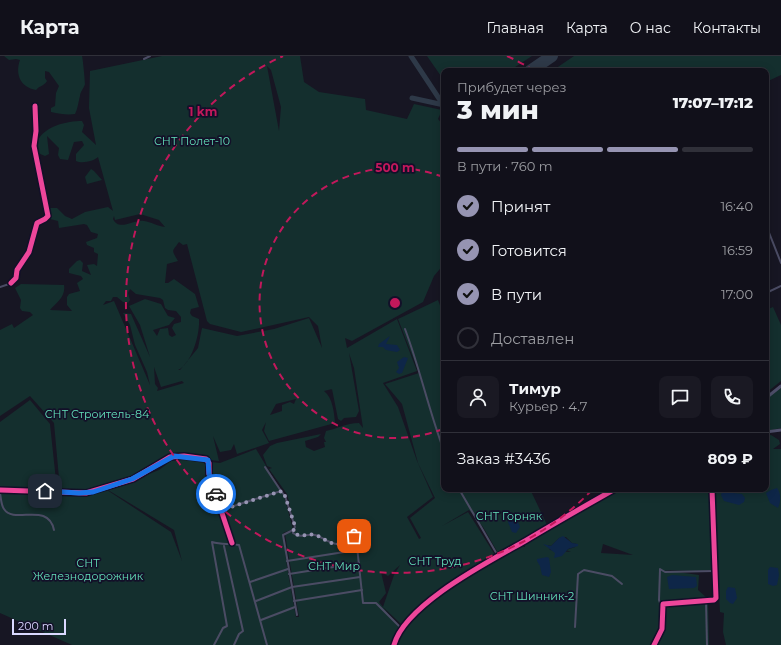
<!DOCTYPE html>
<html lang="ru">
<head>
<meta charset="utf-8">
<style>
	body { margin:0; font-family:Montserrat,sans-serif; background:#1a1923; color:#f1f3f6; height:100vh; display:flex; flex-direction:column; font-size:15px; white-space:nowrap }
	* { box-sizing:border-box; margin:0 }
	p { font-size:13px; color:#9c9da2 }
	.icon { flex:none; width:22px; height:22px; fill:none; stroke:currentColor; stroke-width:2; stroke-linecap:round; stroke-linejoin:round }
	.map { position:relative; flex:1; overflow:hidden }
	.details { position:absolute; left:441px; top:12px; width:328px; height:424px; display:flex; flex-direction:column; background:#11101a; border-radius:8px; box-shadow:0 2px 10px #0003,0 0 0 1px #303039 }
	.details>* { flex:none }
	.scale { position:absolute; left:12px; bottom:10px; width:54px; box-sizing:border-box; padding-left:4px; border:2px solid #dad8ff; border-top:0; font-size:11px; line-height:14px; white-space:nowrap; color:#dad8ff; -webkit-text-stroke:3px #131029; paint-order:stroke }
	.pin { position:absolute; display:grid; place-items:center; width:34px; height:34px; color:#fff; margin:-17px; border-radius:8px; box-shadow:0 2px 6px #0006 }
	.courier { position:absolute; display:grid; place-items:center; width:40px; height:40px; margin:-20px; border:3px solid #1a73e8; border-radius:50%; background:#fff; color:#222; box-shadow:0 1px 5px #0007 }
	.overview em { font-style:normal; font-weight:800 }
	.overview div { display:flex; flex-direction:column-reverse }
	.overview { display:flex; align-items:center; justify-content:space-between; height:68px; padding:0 16px }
	h1 { font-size:26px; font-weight:800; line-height:30px }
	.bar { display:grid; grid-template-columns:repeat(4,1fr); gap:6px 4px; align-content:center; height:48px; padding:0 16px }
	.bar i { height:5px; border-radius:3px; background:#303039 }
	.bar .selected { background:#9694b2 }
	.bar p { grid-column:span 4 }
	.line { display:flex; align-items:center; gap:10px; padding:0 16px; border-top:1px solid #303039 }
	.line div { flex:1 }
	.round { display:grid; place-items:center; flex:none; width:42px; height:42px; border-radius:8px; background:#1a1923 }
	ol { padding:0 16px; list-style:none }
	li { display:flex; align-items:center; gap:12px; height:44px }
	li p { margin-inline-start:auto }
	li .icon { padding:4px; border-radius:50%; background:#9694b2; color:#111; stroke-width:4 }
	li:last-child { color:#9c9da2 }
	li i { width:22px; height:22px; border:2px solid #303039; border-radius:50% }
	header { display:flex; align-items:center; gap:24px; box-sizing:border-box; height:56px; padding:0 20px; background:#11101a; border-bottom:1px solid #303039 }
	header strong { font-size:19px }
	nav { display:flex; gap:22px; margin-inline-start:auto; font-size:14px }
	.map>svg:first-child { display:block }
</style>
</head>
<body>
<header>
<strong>Карта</strong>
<nav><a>Главная</a><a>Карта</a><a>О нас</a><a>Контакты</a></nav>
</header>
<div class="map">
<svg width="781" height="589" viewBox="0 0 781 589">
	<rect width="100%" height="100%" fill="#171623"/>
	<!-- green -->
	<g fill="#142f2e" fill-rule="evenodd">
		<path d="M 4,0 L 82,0 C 83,3 85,25 85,28 C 84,32 80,36 80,40 C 78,47 78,52 75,58 C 67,59 60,58 51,56 L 51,52 L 55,50 L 56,37 L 59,30 L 49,16 L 45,15 L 45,22 L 47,25 C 44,30 39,30 36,34 C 20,31 15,18 20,4 L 16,3 L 9,4 Z"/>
		<path d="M 162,0 L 300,0 L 304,26 L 319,36 L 365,43 L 366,54 L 407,63 L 414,48 L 442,54 L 438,63 L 444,70 L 444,208 L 434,220 L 423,246 L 352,285 L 345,282 L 347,292 L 397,263 L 417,315 L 383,327 L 398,351 L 417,405 L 433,441 L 407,461 L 419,483 L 421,482 L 410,462 L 435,442 L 418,407 L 402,348 L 385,328 L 419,317 L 398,263 L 438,244 L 444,260 L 444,433 L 530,433 L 547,469 L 498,497 L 483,471 L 469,454 L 442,470 L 468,456 L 495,499 L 488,505 L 440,534 L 402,569 L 383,551 L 394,519 L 400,509 L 388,520 L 381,516 L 386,537 L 379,546 L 400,573 L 394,589 L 72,589 L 0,557 L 0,434 L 89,439 L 107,434 L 171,476 L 182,505 L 174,474 L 108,434 L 159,414 L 175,402 L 220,407 L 256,393 L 284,440 L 293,473 L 283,477 L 287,511 L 296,561 L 299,561 L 285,478 L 296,475 L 287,438 L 269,413 L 272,412 L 267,410 L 263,399 L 270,390 L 277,387 L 321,378 L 318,381 L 305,385 L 306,391 L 314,395 L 325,391 L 324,386 L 326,386 L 324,382 L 326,375 C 337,373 346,367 359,367 L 363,372 L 354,312 L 349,297 L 359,355 L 356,361 L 344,362 L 341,365 L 338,363 L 331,328 L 332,333 L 324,335 C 333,342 334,357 335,367 L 269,385 L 264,375 L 266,366 L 262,374 L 269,387 L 237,398 L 234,388 L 231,394 L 220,396 L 213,380 L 219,405 L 174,400 L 131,420 L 131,422 L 92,434 L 60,433 L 54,367 L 30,340 L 0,360 L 0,274 L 12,268 L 14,272 L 33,259 L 30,256 L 22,255 L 20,252 L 21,244 L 15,232 L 21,228 L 64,229 C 66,241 56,247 50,254 L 72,255 L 67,249 L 67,241 L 69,238 L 80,235 L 77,227 L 83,223 L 81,220 L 69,217 L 69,213 L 77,205 L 80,204 L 83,207 L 82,215 L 91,219 L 87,209 L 94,208 L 97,210 L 98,198 L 94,196 L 94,192 L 87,189 L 86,186 L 97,182 L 98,178 L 91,176 L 87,169 L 84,168 L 59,172 L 58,165 L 50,163 L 51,159 L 49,152 L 57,152 L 65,160 L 72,163 L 85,156 L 108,151 L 113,155 L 98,101 C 94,105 82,108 76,105 L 76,98 L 84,89 L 82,85 L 74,86 L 68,104 L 60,103 L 58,99 L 59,92 L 47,80 L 49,98 L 45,100 L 38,97 L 37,86 C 44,70 67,65 82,65 L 84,69 L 82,76 L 96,89 L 89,52 L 90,15 ZM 267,10 L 271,14 L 281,51 L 279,75 ZM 140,158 L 159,164 L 165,171 C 157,170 151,166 144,165 C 134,163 119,176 113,163 L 114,160 L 115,164 ZM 179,186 L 183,189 L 187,188 L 207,265 L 210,268 L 241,276 L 309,261 L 318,270 L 322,292 L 309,262 L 274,273 L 237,280 L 202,272 L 198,292 L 180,314 L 178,314 C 192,307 200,278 199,263 L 192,260 L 190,257 L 191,253 L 199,251 L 195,238 L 174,223 L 168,227 L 165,227 L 167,208 L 178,205 C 171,193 172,196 179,186 ZM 130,233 L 136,238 L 160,242 L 163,244 L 165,252 L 168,254 L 176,255 L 181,261 L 181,266 L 174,268 L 172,272 L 176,279 L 172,281 L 169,279 L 168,272 L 160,273 L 157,280 L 153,274 L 169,269 L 175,262 L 168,260 L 161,248 L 145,243 L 129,250 L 140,269 L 150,301 L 131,258 L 123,257 L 130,269 L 135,289 L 147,316 L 150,329 L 114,245 L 103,249 L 106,245 L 111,245 L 113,241 L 117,241 L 123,246 L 128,247 L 130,244 L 128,237 ZM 154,311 L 161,331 L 182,325 L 184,327 L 157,335 L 158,332 L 155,328 ZM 296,343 L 294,348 L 290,346 L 282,349 L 282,355 L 270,359 L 276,348 Z"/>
		<path d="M 427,0 L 532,0 L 509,15 L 444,15 L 444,30 L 441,26 L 443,23 Z"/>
		<path d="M 574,0 L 781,0 L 781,19 L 766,26 L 766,15 L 552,15 Z"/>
		<path d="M 91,113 L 94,115 L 102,124 L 87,128 L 85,121 Z"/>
		<path d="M 773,251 L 781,269 L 781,325 L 766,337 L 766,254 Z"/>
		<path d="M 781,332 L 781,372 L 766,375 L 766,343 Z"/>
		<path d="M 30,344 L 50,368 L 57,434 L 0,431 L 0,366 Z"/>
		<path d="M 771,379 L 779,384 L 780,388 L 773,393 L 781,393 L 781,589 L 726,589 L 723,576 L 724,557 L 720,556 L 714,433 L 766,433 L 766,380 Z"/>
		<path d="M 619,433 L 638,433 L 640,436 L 646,433 L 710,433 L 713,514 L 695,515 L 663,514 L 699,519 L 698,534 L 707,542 L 708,545 L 709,589 L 395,589 C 420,542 476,514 521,490 L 525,491 L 525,487 ZM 566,481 L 572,487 L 577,488 L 575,491 L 566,494 L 571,496 L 550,494 L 548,489 L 551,490 L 559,482 ZM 603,488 L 633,499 L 601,497 Z"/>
	</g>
	<!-- water -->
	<g fill="#0e2648">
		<path d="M 390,280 L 386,288 L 397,289 L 400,294 L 397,296 L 386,294 L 383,291 L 378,291 L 379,288 Z"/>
		<path d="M 404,301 L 408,302 L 402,317 L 399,318 L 396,316 L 399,312 L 397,306 Z"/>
		<path d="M 777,432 C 781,437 781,446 778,452 L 770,447 L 766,437 L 771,434 Z"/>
		<path d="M 723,433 L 732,434 L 733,437 L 742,438 L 745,442 L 744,446 L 739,449 L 724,445 L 721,439 Z"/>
		<path d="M 511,459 L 516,461 L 520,471 L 516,477 L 512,476 L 508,466 L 508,461 Z"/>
		<path d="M 563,480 L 572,487 L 578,488 L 578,490 L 568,493 L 562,500 L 554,502 L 555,497 L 543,488 L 551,490 L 559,482 Z"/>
		<path d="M 547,501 L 549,502 L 551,516 L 549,521 L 542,519 L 540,510 L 537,505 L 537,503 Z"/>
		<path d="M 770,511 L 778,512 L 779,519 L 777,529 L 773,530 L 768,528 L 768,514 Z"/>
		<path d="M 672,519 L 696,521 L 697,530 L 694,532 L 669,533 L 667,521 Z"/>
		<path d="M 728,531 L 735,532 L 737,542 L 733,548 L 730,547 L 726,543 L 726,535 Z"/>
	</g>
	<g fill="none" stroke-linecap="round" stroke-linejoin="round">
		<!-- taxiway -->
		<g stroke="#2e3948" stroke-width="5">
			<path d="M 411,0 L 444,50"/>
			<path d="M 412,42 L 444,49"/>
		</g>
		<!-- runway -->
		<path stroke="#2e3948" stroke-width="12" d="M 530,15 L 552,0"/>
		<!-- street -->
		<g stroke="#4b4c64" stroke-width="2">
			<path d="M 144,3 L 150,0"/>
			<path d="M 766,169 L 781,207"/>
			<path d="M 11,227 L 16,222 L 17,214 L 29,196 L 37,167 L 45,163 L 48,160 L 34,90 L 36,75 L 35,50"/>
			<path d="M 0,231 L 12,227"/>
			<path d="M 766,237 L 781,230"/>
			<path d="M 405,273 C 420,313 429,355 444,395"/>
			<path d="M 265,411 L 281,435"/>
			<path d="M 459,433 L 498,500"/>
			<path d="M 0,434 L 86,437 L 133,423 L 170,401 L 184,400 L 206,403 L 209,407 L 209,418 L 232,487"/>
			<path d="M 0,437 C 1,442 1,449 4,453 C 14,469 48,445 54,474"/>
			<path d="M 221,454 L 281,435 L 285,440 L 295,471 L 293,474 L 283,479 L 297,559"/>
			<path d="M 293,474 L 293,477 C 301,483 306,477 315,479 C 323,481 330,489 339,488 C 345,487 349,479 356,481 L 363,547 L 376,547 L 402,573"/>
			<path d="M 224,490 L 243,575 L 239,578 L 234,589"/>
			<path d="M 287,505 L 357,494"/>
			<path d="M 289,518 L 359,507"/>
			<path d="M 250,526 L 288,513"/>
			<path d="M 706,544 L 707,589"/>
			<path d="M 256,545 L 292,531 L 360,521"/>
			<path d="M 294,545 L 362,534"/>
			<path d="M 663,547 L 660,547 L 659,544 L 660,513 L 665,516 L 714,515"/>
			<path d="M 261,564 L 295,551"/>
			<path d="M 575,571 L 578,518 L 584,514 L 612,520 L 622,528"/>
			<path d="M 214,589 L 223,572 L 227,570 L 212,486 C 222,489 229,487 239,489 L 267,589"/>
			<path d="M 654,589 L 662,573 L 663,548 L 714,544 L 716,542 L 712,433"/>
		</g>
		<!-- secondary -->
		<g stroke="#4e4f6a" stroke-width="3">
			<path d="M 766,342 L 781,330"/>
			<path d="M 766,376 L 781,374"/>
			<path d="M 394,589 C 405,548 490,505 525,485 C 555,467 585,450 615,433"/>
		</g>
		<defs>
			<g id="cycleway">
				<path d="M 11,227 L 16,222 L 17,214 L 29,196 L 37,167 L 45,163 L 48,160 L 34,90 L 36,75 L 35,50"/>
				<path d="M 0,434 L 86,437 L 133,423 L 170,401 L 184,400 L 206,403 L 209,407 L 209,418 L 232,487"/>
				<path d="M 394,589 C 405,548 490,505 525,485 C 555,467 585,450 615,433"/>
				<path d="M 654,589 L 662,573 L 663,548 L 714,544 L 716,542 L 712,433"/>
			</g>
		</defs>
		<!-- cycleway casing -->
		<use href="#cycleway" stroke="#131029" stroke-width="8"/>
		<!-- cycleway -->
		<use href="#cycleway" stroke="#ed469a" stroke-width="5"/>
	</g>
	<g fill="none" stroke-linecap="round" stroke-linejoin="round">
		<!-- done -->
		<path stroke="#9694b2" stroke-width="4" stroke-dasharray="0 7.2" d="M 216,438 L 221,454 L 282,435 L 285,440 L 295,470 L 293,476 C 301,483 306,477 315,479 C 323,481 330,489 339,488 C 345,487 348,482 354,480"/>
		<!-- route -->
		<path stroke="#1a73e8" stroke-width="5" d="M 45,435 L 79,437 L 93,436 L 132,423 L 174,400 L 208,404 L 209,418 L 216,438"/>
	</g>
	<!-- distance rings -->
	<g fill="none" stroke="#c2185b" stroke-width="2" stroke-dasharray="7 5">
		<path d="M443 373A135 135 0 1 1 443 121"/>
		<path d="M592 434A271 271 0 1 1 283 0M507 0A271 271 0 0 1 535 15"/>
	</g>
	<g text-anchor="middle" stroke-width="3.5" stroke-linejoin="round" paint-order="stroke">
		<!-- park labels -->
		<g font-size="11" fill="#63e1b9" stroke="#131029">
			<text x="192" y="89">СНТ Полет-10</text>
			<text x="97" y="362">СНТ Строитель-84</text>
			<text x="509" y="464">СНТ Горняк</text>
			<text x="435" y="509">СНТ Труд</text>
			<text x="88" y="511">СНТ<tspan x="88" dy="13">Железнодорожник</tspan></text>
			<text x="334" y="514">СНТ Мир</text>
			<text x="532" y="544">СНТ Шинник-2</text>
		</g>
	</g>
	<circle cx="395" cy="247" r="6" fill="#c2185b" stroke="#131029" stroke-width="2"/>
	<g font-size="12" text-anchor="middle" font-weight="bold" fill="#c2185b" stroke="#131029" stroke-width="3.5" stroke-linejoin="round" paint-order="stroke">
		<text x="203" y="60">1 km</text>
		<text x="395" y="116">500 m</text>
	</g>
</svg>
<div class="scale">200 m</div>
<div class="pin" style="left:354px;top:480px;background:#ea580c"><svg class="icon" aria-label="bag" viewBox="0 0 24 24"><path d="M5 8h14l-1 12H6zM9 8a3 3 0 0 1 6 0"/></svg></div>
<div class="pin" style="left:45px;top:435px;background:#1f2937"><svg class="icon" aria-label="home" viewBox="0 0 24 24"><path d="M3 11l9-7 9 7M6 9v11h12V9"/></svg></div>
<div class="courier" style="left:216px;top:438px"><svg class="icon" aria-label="car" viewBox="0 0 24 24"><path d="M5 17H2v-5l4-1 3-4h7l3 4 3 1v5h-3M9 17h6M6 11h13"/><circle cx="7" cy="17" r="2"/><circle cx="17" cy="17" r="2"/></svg></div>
<section class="details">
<div class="overview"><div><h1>3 мин</h1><p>Прибудет через</p></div><em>17:07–17:12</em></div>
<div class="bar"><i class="selected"></i><i class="selected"></i><i class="selected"></i><i></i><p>В пути · 760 m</p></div>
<ol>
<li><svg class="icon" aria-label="check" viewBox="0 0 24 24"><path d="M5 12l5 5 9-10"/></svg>Принят<p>16:40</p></li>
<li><svg class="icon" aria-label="check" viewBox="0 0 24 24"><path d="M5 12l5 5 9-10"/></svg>Готовится<p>16:59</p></li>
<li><svg class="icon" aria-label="check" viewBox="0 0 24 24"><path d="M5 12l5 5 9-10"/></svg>В пути<p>17:00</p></li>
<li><i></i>Доставлен</li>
</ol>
<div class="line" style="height:72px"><a class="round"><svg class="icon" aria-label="person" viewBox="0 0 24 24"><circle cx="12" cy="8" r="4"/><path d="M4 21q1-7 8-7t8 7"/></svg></a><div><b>Тимур</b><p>Курьер · 4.7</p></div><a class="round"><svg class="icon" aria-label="chat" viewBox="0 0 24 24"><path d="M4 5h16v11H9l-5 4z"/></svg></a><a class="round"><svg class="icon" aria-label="phone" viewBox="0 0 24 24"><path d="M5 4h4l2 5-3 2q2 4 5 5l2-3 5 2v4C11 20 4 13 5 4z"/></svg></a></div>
<div class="line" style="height:52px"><div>Заказ #3436</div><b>809 ₽</b></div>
</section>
</div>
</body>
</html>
